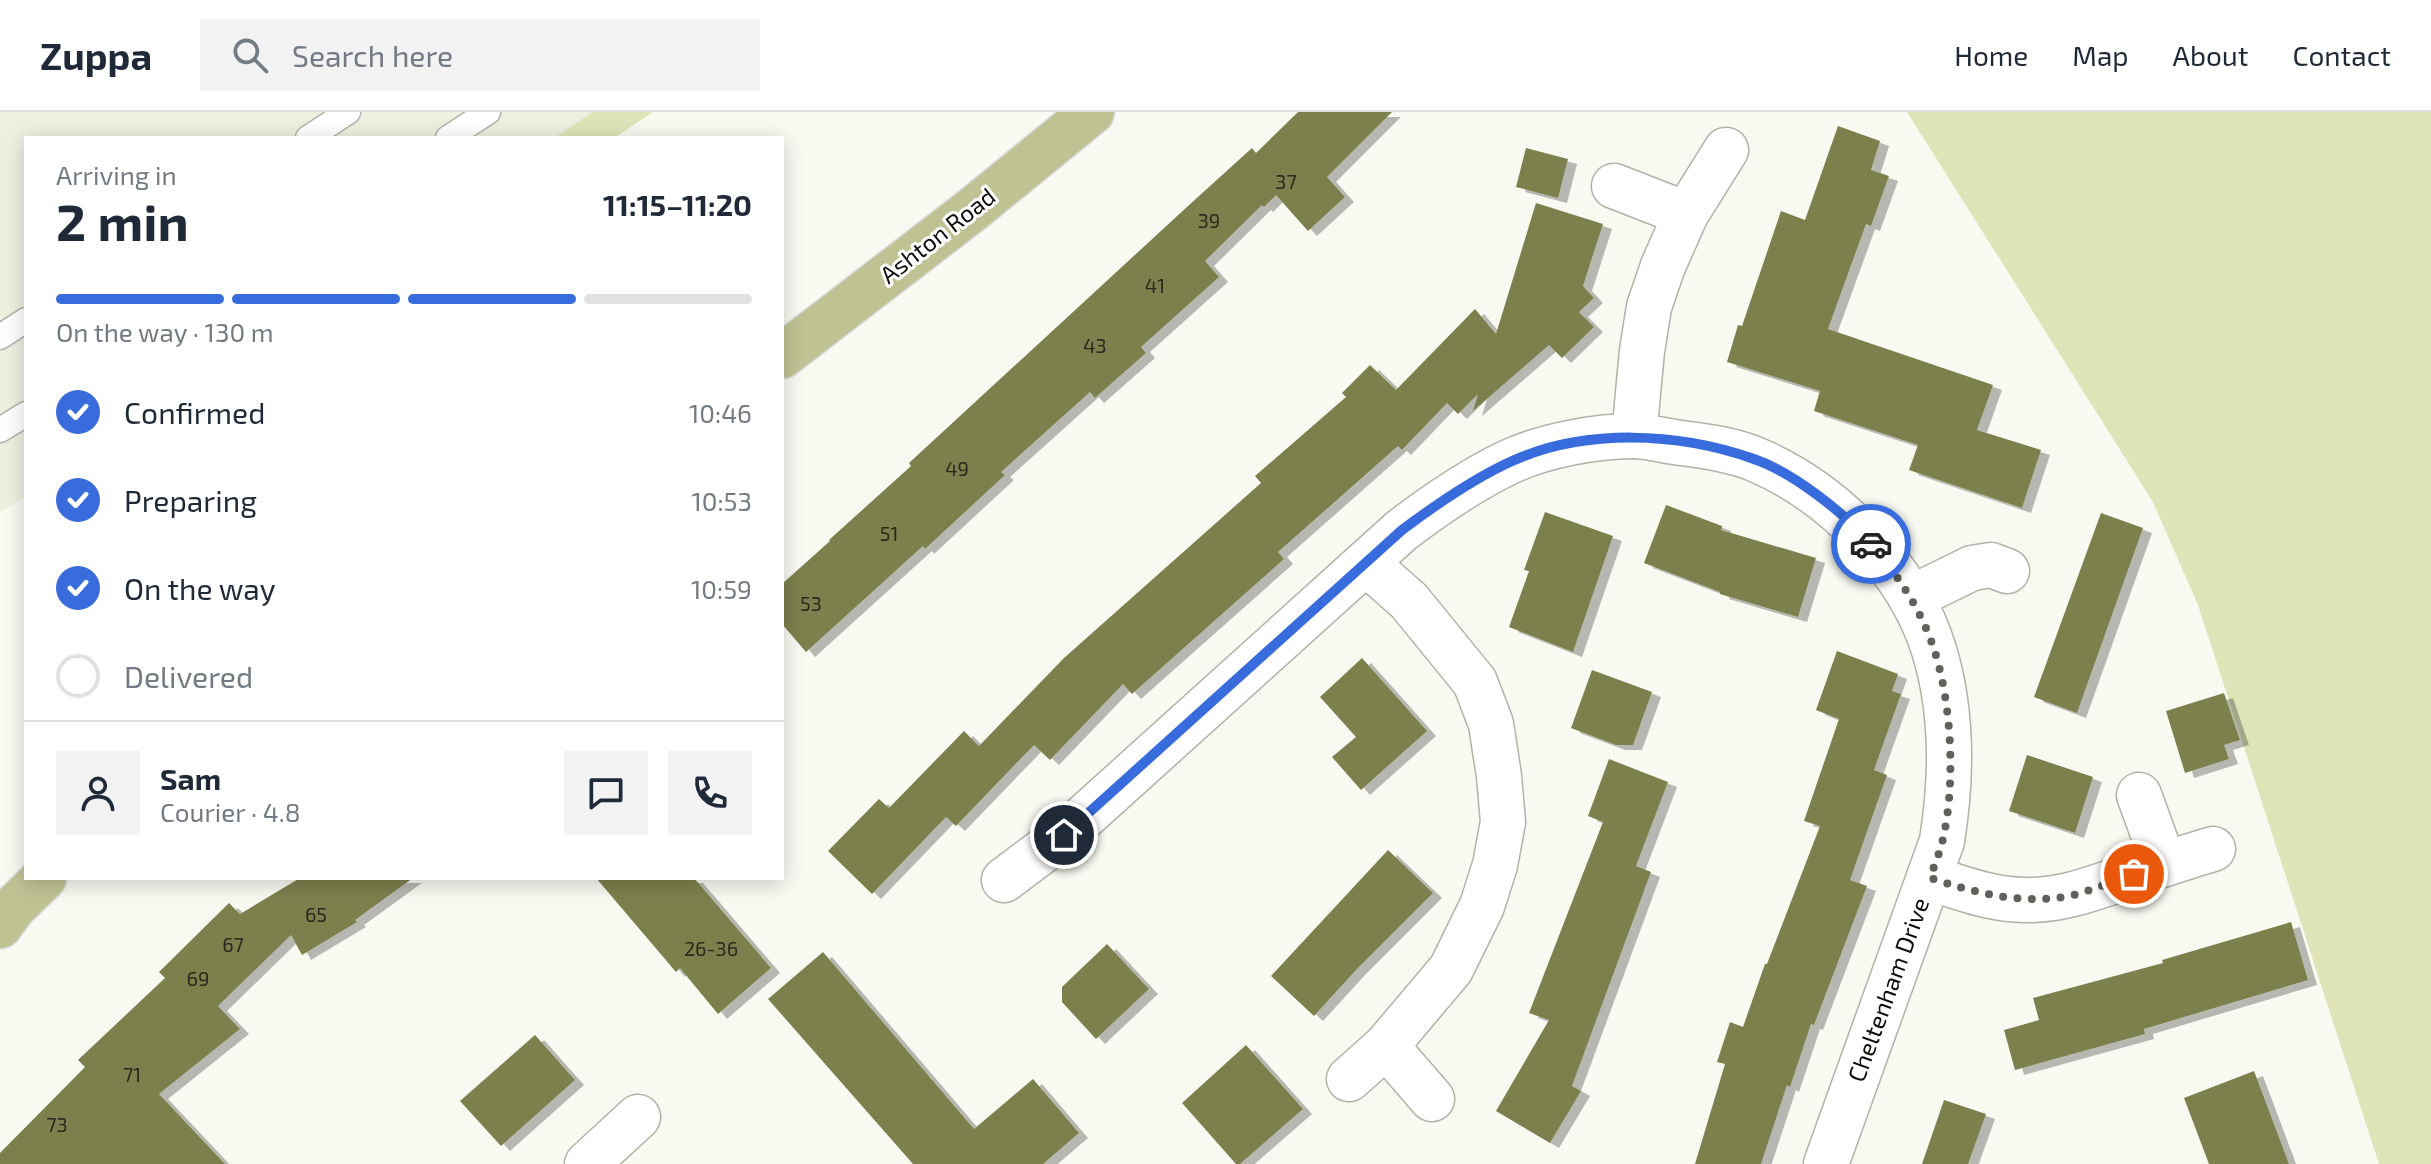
<!DOCTYPE html>
<html lang="en">
<head>
<meta charset="utf-8">
<style>
	body { margin:0; font-family:"Exo 2",sans-serif; background:#f2f2f3; color:#1f2937; height:100vh; display:flex; flex-direction:column; font-size:30px; white-space:nowrap }
	* { box-sizing:border-box; margin:0 }
	p { font-size:26px; color:#747a83 }
	.icon { flex:none; width:44px; height:44px; fill:none; stroke:currentColor; stroke-width:2; stroke-linecap:round; stroke-linejoin:round }
	.map { position:relative; flex:1; overflow:hidden }
	.side { position:absolute; left:24px; top:24px; width:760px; height:744px; display:flex; flex-direction:column; background:#fff; border-radius:0px; box-shadow:0 4px 20px #0003 }
	.side>* { flex:none }
	.pin { position:absolute; display:grid; place-items:center; width:68px; height:68px; color:#fff; margin:-34px; border:4px solid #fff; border-radius:50%; box-shadow:0 2px 8px #0007 }
	.courier { position:absolute; display:grid; place-items:center; width:80px; height:80px; margin:-40px; border:6px solid #386bdb; border-radius:50%; background:#fff; color:#222; box-shadow:0 2px 10px #0007 }
	.overview em { font-style:normal; font-weight:700 }
	.overview div { display:flex; flex-direction:column-reverse }
	.overview { display:flex; align-items:center; justify-content:space-between; height:136px; padding:0 32px }
	h1 { font-size:52px; font-weight:700; line-height:60px }
	.bar { display:grid; grid-template-columns:repeat(4,1fr); gap:12px 8px; align-content:center; height:96px; padding:0 32px }
	.bar i { height:10px; border-radius:6px; background:#e0e1e3 }
	.bar .on { background:#386bdb }
	.bar p { grid-column:span 4 }
	.line { display:flex; align-items:center; gap:20px; padding:0 32px; border-top:2px solid #e0e1e3 }
	.line div { flex:1 }
	.round { display:grid; place-items:center; flex:none; width:84px; height:84px; border-radius:0px; background:#f2f2f3 }
	ol { padding:0 32px; list-style:none }
	li { display:flex; align-items:center; gap:24px; height:88px }
	li p { margin-inline-start:auto }
	li .icon { padding:8px; border-radius:50%; background:#386bdb; color:#fff; stroke-width:4 }
	li:last-child { color:#747a83 }
	li i { width:44px; height:44px; border:4px solid #e0e1e3; border-radius:50% }
	header { display:flex; align-items:center; gap:48px; box-sizing:border-box; height:112px; padding:0 40px; background:#fff; border-bottom:2px solid #e0e1e3 }
	header strong { font-size:38px }
	nav { display:flex; gap:44px; margin-inline-start:auto; font-size:28px }
	.search { width:560px; height:72px; background:#f2f2f3; display:flex; align-items:center; gap:20px; box-sizing:border-box; padding:0 28px; border-radius:0px; color:#747a83; font-size:30px }
	.map>svg:first-child { display:block }
</style>
</head>
<body>
<header>
<strong>Zuppa</strong>
<div class="search"><svg class="icon" aria-label="search" viewBox="0 0 24 24"><circle cx="10" cy="10" r="6"/><path d="M15 15l6 6"/></svg>Search here</div>
<nav><a>Home</a><a>Map</a><a>About</a><a>Contact</a></nav>
</header>
<div class="map">
<svg width="2431" height="1052" viewBox="0 0 2431 1052">
	<defs>
		<filter id="shadow"><feDropShadow dx="9" dy="5" stdDeviation="0" flood-color="#0004"/></filter>
	</defs>
	<rect width="100%" height="100%" fill="#f8f9f1"/>
	<!-- built -->
	<path fill="#edefdf" d="M 0,0 L 653,0 L 614,26 L 26,26 L 26,385 L 0,400 Z"/>
	<!-- green -->
	<g fill="#dee4b8">
		<path d="M 593,0 L 653,0 L 614,26 L 554,26 Z"/>
		<path d="M 1907,0 L 2431,0 L 2431,1052 L 2379,1052 L 2198,493 L 2153,390 Z"/>
	</g>
	<!-- building -->
	<g fill="#7b804e" filter="url(#shadow)">
		<path d="M 1298,0 L 1392,0 L 1327,65 L 1345,85 L 1308,119 L 1276,83 L 1264,95 L 1262,93 L 1205,149 L 1219,165 L 1141,235 L 1146,241 L 1095,286 L 1090,280 L 1001,360 L 1005,363 L 925,437 L 923,434 L 806,540 L 782,512 L 782,472 L 830,429 L 829,428 L 911,354 L 909,351 L 1188,94 L 1252,36 L 1256,41 Z"/>
		<path d="M 1838,14 L 1880,29 L 1871,58 L 1889,64 L 1871,114 L 1866,112 L 1828,217 L 1993,273 L 1977,318 L 2041,338 L 2022,396 L 1909,358 L 1918,333 L 1814,299 L 1820,279 L 1727,250 L 1738,213 L 1742,214 L 1781,99 L 1805,108 Z"/>
		<path d="M 1526,36 L 1568,47 L 1558,86 L 1516,75 Z"/>
		<path d="M 1536,91 L 1603,112 L 1583,174 L 1594,186 L 1579,200 L 1594,215 L 1562,246 L 1549,233 L 1473,299 L 1478,282 L 1458,302 L 1447,291 L 1402,338 L 1398,334 L 1278,440 L 1284,447 L 1132,582 L 1123,572 L 1050,648 L 1034,633 L 956,714 L 946,705 L 872,782 L 828,739 L 879,687 L 889,696 L 964,619 L 979,634 L 1064,546 L 1261,371 L 1255,364 L 1346,285 L 1342,281 L 1370,253 L 1396,278 L 1475,197 L 1496,222 Z"/>
		<path d="M 1666,393 L 1722,414 L 1721,418 L 1816,446 L 1798,505 L 1720,482 L 1720,480 L 1644,451 Z"/>
		<path d="M 1545,400 L 1613,424 L 1573,540 L 1509,515 L 1529,459 L 1524,458 Z"/>
		<path d="M 2101,401 L 2143,416 L 2077,601 L 2034,585 Z"/>
		<path d="M 1837,539 L 1898,562 L 1892,579 L 1901,582 L 1874,658 L 1887,663 L 1850,768 L 1867,774 L 1814,913 L 1811,912 L 1790,975 L 1787,973 L 1761,1052 L 1695,1052 L 1725,952 L 1717,950 L 1730,910 L 1743,915 L 1765,852 L 1767,852 L 1820,714 L 1804,709 L 1839,607 L 1816,598 Z"/>
		<path d="M 1362,546 L 1427,619 L 1361,678 L 1332,645 L 1356,625 L 1320,585 Z"/>
		<path d="M 1592,558 L 1652,580 L 1633,633 L 1616,633 L 1571,616 Z"/>
		<path d="M 2224,581 L 2240,628 L 2224,633 L 2229,647 L 2185,661 L 2166,599 Z"/>
		<path d="M 2027,643 L 2093,665 L 2075,721 L 2009,699 Z"/>
		<path d="M 1609,647 L 1668,670 L 1636,754 L 1651,760 L 1572,974 L 1581,979 L 1550,1031 L 1496,999 L 1549,908 L 1529,901 L 1603,710 L 1588,704 Z"/>
		<path d="M 1388,738 L 1433,781 L 1356,858 L 1314,904 L 1271,864 Z"/>
		<path d="M 300,766 L 413,766 L 355,808 L 357,810 L 302,843 L 291,823 L 218,894 L 240,917 L 159,982 L 225,1052 L 0,1052 L 0,1041 L 85,955 L 78,948 L 165,866 L 159,860 L 229,791 L 240,802 Z"/>
		<path d="M 596,766 L 694,766 L 771,856 L 718,902 L 680,856 L 676,860 Z"/>
		<path d="M 2291,810 L 2308,868 L 2144,917 L 2145,922 L 2015,958 L 2004,918 L 2039,908 L 2033,886 L 2163,851 L 2162,848 Z"/>
		<path d="M 1107,832 L 1149,877 L 1096,927 L 1062,890 L 1062,875 Z"/>
		<path d="M 823,840 L 974,1017 L 1033,967 L 1079,1021 L 1043,1052 L 913,1052 L 768,887 Z"/>
		<path d="M 535,923 L 575,968 L 501,1034 L 460,989 Z"/>
		<path d="M 1246,933 L 1303,997 L 1240,1052 L 1236,1052 L 1182,991 Z"/>
		<path d="M 2254,959 L 2289,1052 L 2209,1052 L 2184,986 Z"/>
		<path d="M 1944,988 L 1986,1002 L 1968,1052 L 1922,1052 Z"/>
	</g>
	<g fill="none" stroke-linecap="round" stroke-linejoin="round">
		<defs>
			<g id="service">
				<path d="M 308,26 L 348,0"/>
				<path d="M 448,26 L 488,0"/>
				<path d="M 0,225 L 26,208"/>
				<path d="M 0,318 L 26,302"/>
			</g>
			<g id="minor">
				<path d="M 1614,74 L 1686,102"/>
				<path d="M 1634,324 L 1642,239 L 1649,195 L 1663,154 L 1686,102 L 1726,38"/>
				<path d="M 1911,486 L 1972,456 L 1991,453 L 2007,459"/>
				<path d="M 2139,683 L 2164,752"/>
				<path d="M 1930,766 C 1961,776 1992,788 2025,788 C 2062,789 2097,775 2132,763 C 2159,754 2186,745 2213,737"/>
				<path d="M 1004,768 L 1064,723 L 1402,418 C 1435,393 1471,368 1509,350 C 1543,334 1595,324 1633,324 C 1648,324 1665,329 1681,331 C 1706,334 1734,338 1757,348 C 1834,381 1909,457 1934,538 C 1953,600 1952,666 1942,729 L 1826,1052"/>
				<path d="M 1386,934 L 1432,987"/>
				<path d="M 1349,967 L 1386,934 L 1451,857 L 1482,794 L 1495,753 L 1503,710 L 1499,664 L 1491,612 L 1475,570 L 1409,489 L 1366,451"/>
				<path d="M 587,1052 L 638,1005"/>
			</g>
			<g id="primary">
				<path d="M 782,244 L 972,98 L 1092,0"/>
				<path d="M 0,814 L 13,796 L 44,766"/>
			</g>
		</defs>
		<!-- service casing -->
		<use href="#service" stroke="#b1b2aa" stroke-width="27"/>
		<!-- minor casing -->
		<use href="#minor" stroke="#b1b2aa" stroke-width="47"/>
		<!-- primary casing -->
		<use href="#primary" stroke="#d8d8d8" stroke-width="47"/>
		<!-- service -->
		<use href="#service" stroke="#fff" stroke-width="24"/>
		<!-- minor -->
		<use href="#minor" stroke="#fff" stroke-width="44"/>
		<!-- primary -->
		<use href="#primary" stroke="#bfc394" stroke-width="44"/>
	</g>
	<g fill="none" stroke-linecap="round" stroke-linejoin="round">
		<!-- done -->
		<path stroke="#60605c" stroke-width="8" stroke-dasharray="0 14.4" d="M 1871,432 C 1898,463 1921,498 1934,537 C 1952,592 1956,675 1942,731 C 1939,743 1934,754 1930,766 C 1977,781 2020,793 2070,784 C 2091,779 2113,769 2134,762"/>
		<!-- route -->
		<path stroke="#386bdb" stroke-width="10" d="M 1064,723 L 1402,418 C 1434,394 1473,367 1510,350 C 1584,316 1678,320 1754,347 C 1792,360 1845,401 1871,432"/>
	</g>
	<g text-anchor="middle" stroke-width="6" stroke-linejoin="round" paint-order="stroke">
		<!-- number labels -->
		<g font-size="20" fill="#292a1c">
			<text x="1286" y="77">37</text>
			<text x="1209" y="116">39</text>
			<text x="1155" y="181">41</text>
			<text x="1095" y="241">43</text>
			<text x="957" y="364">49</text>
			<text x="889" y="429">51</text>
			<text x="811" y="499">53</text>
			<text x="316" y="810">65</text>
			<text x="233" y="840">67</text>
			<text x="711" y="844">26-36</text>
			<text x="198" y="874">69</text>
			<text x="132" y="970">71</text>
			<text x="57" y="1020">73</text>
		</g>
		<!-- street labels -->
		<g font-size="24" fill="#0e0e0b" stroke="#fff">
			<text transform="translate(938 124) rotate(-38)" y="8">Ashton Road</text>
			<text transform="translate(1889 878) rotate(-70)" y="8">Cheltenham Drive</text>
		</g>
	</g>
</svg>
<div class="pin" style="left:2134px;top:762px;background:#ea580c"><svg class="icon" aria-label="bag" viewBox="0 0 24 24"><path d="M5 8h14l-1 12H6zM9 8a3 3 0 0 1 6 0"/></svg></div>
<div class="pin" style="left:1064px;top:723px;background:#1f2937"><svg class="icon" aria-label="home" viewBox="0 0 24 24"><path d="M3 11l9-7 9 7M6 9v11h12V9"/></svg></div>
<div class="courier" style="left:1871px;top:432px"><svg class="icon" aria-label="car" viewBox="0 0 24 24"><path d="M5 17H2v-5l4-1 3-4h7l3 4 3 1v5h-3M9 17h6M6 11h13"/><circle cx="7" cy="17" r="2"/><circle cx="17" cy="17" r="2"/></svg></div>
<section class="side">
<div class="overview"><div><h1>2 min</h1><p>Arriving in</p></div><em>11:15–11:20</em></div>
<div class="bar"><i class="on"></i><i class="on"></i><i class="on"></i><i></i><p>On the way · 130 m</p></div>
<ol>
<li><svg class="icon" aria-label="check" viewBox="0 0 24 24"><path d="M5 12l5 5 9-10"/></svg>Confirmed<p>10:46</p></li>
<li><svg class="icon" aria-label="check" viewBox="0 0 24 24"><path d="M5 12l5 5 9-10"/></svg>Preparing<p>10:53</p></li>
<li><svg class="icon" aria-label="check" viewBox="0 0 24 24"><path d="M5 12l5 5 9-10"/></svg>On the way<p>10:59</p></li>
<li><i></i>Delivered</li>
</ol>
<div class="line" style="height:144px"><a class="round"><svg class="icon" aria-label="person" viewBox="0 0 24 24"><circle cx="12" cy="8" r="4"/><path d="M4 21q1-7 8-7t8 7"/></svg></a><div><b>Sam</b><p>Courier · 4.8</p></div><a class="round"><svg class="icon" aria-label="chat" viewBox="0 0 24 24"><path d="M4 5h16v11H9l-5 4z"/></svg></a><a class="round"><svg class="icon" aria-label="phone" viewBox="0 0 24 24"><path d="M5 4h4l2 5-3 2q2 4 5 5l2-3 5 2v4C11 20 4 13 5 4z"/></svg></a></div>
</section>
</div>
</body>
</html>
